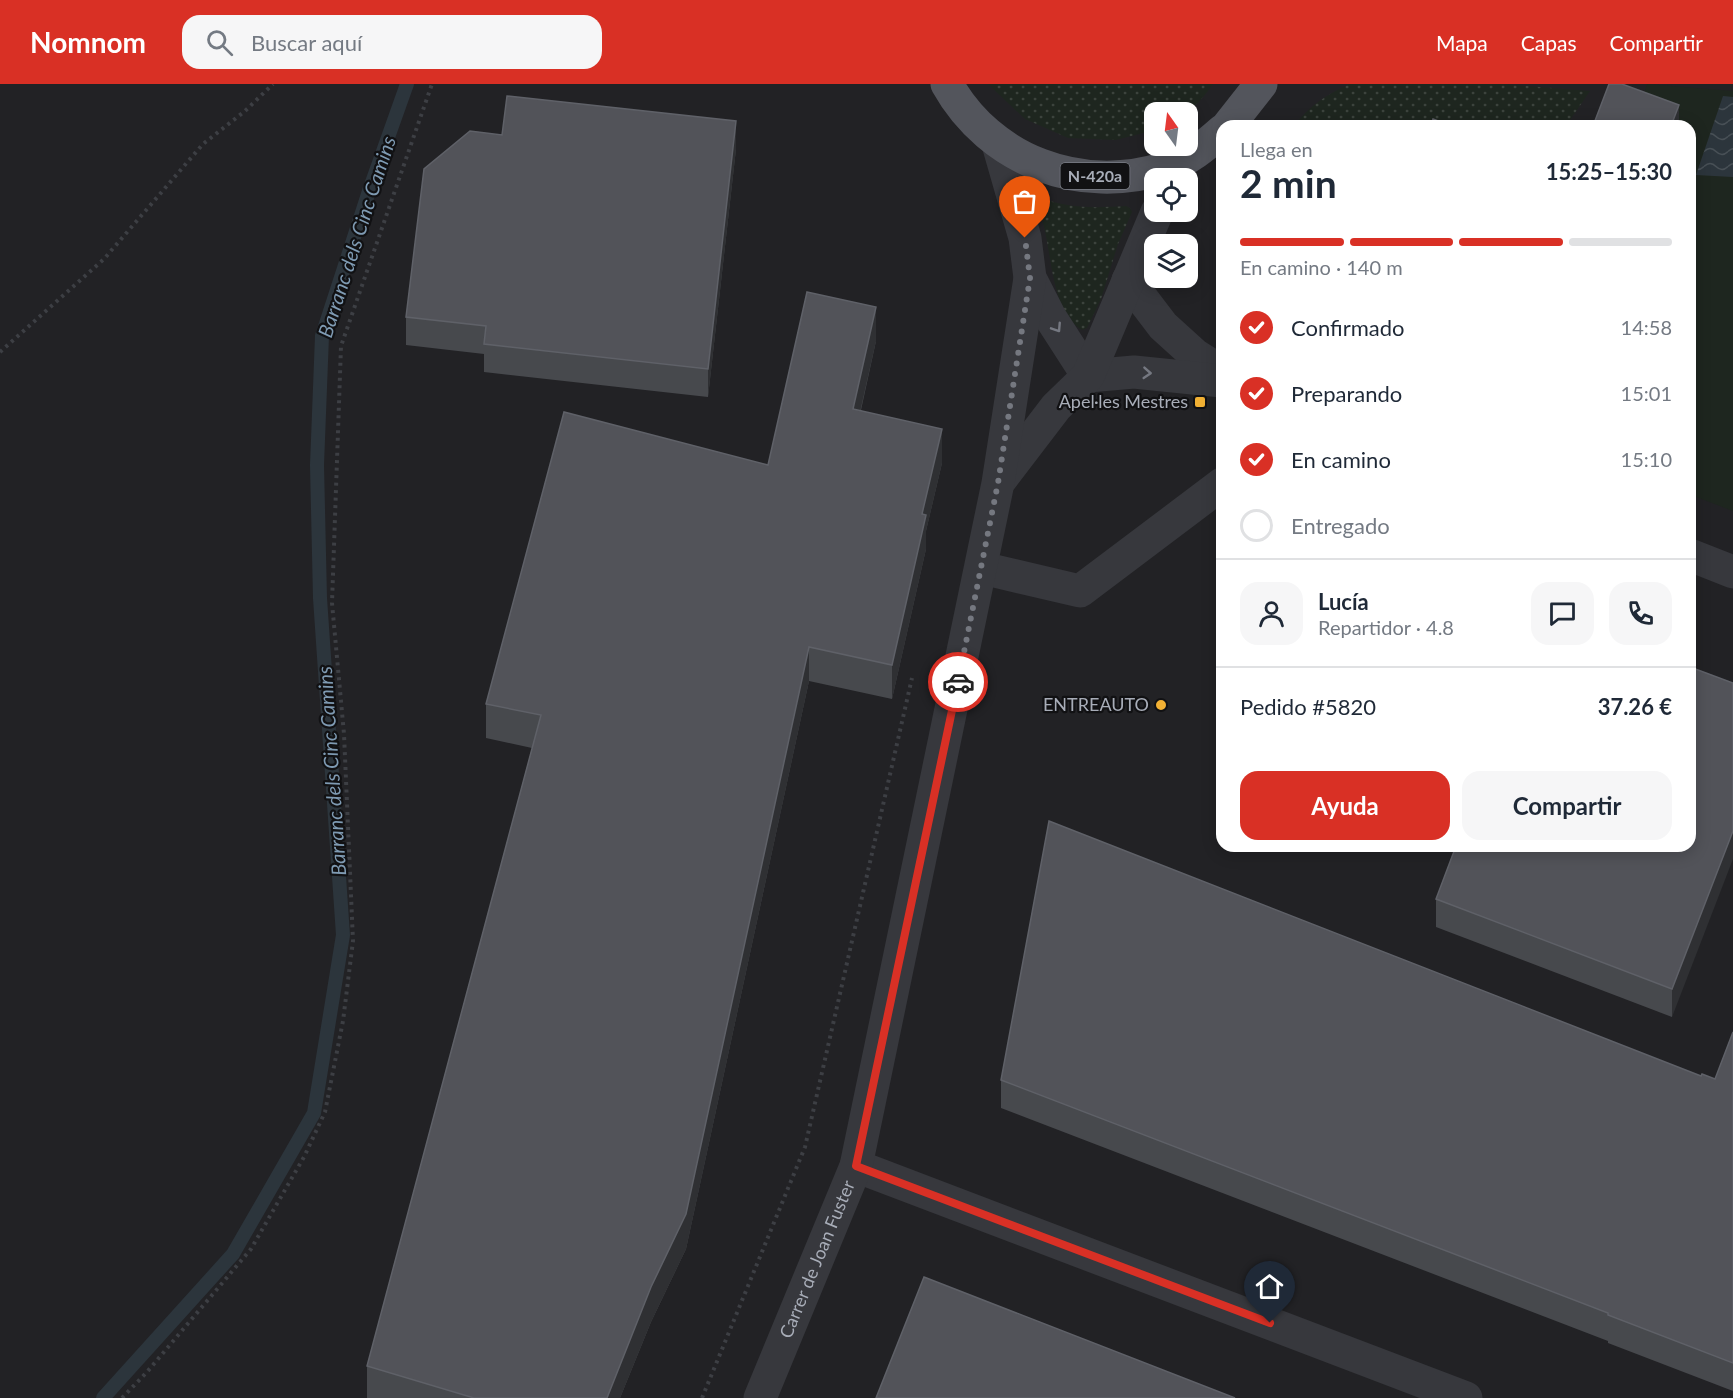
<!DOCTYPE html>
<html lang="es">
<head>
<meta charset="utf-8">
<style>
	body { margin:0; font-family:Lato,sans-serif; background:#f6f6f7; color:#1f2937; height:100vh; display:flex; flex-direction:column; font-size:22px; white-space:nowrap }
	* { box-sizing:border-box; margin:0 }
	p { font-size:20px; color:#747a83 }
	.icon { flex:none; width:33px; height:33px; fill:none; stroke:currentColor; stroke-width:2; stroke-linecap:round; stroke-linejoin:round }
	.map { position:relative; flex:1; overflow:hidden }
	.details { position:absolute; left:1216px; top:36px; width:480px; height:732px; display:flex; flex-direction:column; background:#fff; border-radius:18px; box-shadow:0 3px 15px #0003 }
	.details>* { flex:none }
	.needle { width:39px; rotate:346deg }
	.fabs { position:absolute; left:1144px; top:18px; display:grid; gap:12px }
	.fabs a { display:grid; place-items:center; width:54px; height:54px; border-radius:12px; background:#fff; box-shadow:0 3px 15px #0003; font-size:30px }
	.pin { position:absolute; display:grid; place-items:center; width:51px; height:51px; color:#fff; margin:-62px -26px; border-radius:50% 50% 50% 0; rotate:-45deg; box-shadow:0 0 6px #0007 }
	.pin .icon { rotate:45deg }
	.courier { position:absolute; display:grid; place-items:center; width:60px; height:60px; margin:-30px; border:4px solid #d93025; border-radius:50%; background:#fff; color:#222; box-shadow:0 2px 8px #0007 }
	.head em { font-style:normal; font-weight:700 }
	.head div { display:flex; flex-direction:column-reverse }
	.head { display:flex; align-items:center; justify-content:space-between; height:102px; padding:0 24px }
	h1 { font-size:39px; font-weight:700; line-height:45px }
	.bar { display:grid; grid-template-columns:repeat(4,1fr); gap:9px 6px; align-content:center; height:72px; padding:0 24px }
	.bar i { height:8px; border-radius:4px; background:#e0e1e3 }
	.bar .on { background:#d93025 }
	.bar p { grid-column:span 4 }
	.line { display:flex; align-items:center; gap:15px; padding:0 24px; border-top:2px solid #e0e1e3 }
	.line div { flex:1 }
	.round { display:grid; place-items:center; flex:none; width:63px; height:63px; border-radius:18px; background:#f6f6f7 }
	ol { padding:0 24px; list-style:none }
	li { display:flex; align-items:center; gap:18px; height:66px }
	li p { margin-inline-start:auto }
	li .icon { padding:6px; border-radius:50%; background:#d93025; color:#fff; stroke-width:4 }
	li:last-child { color:#747a83 }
	li i { width:33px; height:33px; border:3px solid #e0e1e3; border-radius:50% }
	.cta { display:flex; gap:12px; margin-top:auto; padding:12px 24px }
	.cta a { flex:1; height:69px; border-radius:18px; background:#d93025; color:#fff; font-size:24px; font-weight:700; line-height:69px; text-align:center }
	.cta a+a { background:#f6f6f7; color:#1f2937 }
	header { display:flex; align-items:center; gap:36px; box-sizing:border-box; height:84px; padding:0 30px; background:#d93025; color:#fff }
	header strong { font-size:28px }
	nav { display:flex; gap:33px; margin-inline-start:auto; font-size:21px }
	.search { width:420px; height:54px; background:#f6f6f7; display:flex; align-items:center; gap:15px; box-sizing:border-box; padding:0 21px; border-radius:18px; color:#747a83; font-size:22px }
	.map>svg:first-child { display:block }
</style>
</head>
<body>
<header>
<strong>Nomnom</strong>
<div class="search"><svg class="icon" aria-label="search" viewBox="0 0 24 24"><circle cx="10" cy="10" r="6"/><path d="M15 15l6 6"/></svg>Buscar aquí</div>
<nav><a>Mapa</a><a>Capas</a><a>Compartir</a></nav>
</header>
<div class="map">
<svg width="1733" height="1314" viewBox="0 0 1733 1314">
	<defs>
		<pattern id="grass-dots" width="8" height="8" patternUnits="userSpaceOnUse" patternTransform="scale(1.5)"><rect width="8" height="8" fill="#1e261f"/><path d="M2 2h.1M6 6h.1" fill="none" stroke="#3c433d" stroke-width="1.8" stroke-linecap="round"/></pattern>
		<pattern id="water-waves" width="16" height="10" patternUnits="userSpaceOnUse" patternTransform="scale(1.5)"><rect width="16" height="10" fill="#2c353c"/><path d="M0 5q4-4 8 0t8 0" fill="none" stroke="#485056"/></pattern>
	</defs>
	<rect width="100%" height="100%" fill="#161618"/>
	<!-- built -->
	<path fill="#222225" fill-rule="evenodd" d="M 0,0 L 1733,0 L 1733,1314 L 0,1314 ZM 1155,28 L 1188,28 L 1188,62 L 1155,62 ZM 1222,42 L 1690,42 L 1690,762 L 1222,762 ZM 1155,94 L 1188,94 L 1188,128 L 1155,128 ZM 1155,160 L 1188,160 L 1188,194 L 1155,194 Z"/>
	<!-- grass -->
	<g fill="url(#grass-dots)">
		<path d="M 988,0 L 1213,0 C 1193,28 1189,28 1155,28 L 1155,46 L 1116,56 L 1068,54 L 1025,35 Z"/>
		<path d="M 1350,0 L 1502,0 L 1590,7 L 1566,42 L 1294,42 C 1309,22 1327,10 1350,0 Z"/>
		<path d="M 1039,113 C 1069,125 1095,124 1126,122 L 1130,124 L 1132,128 L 1118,160 L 1101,215 L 1087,244 L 1082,246 C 1046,224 1054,154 1036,119 L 1036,114 Z"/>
	</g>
	<!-- garden -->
	<path fill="#1e261f" d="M 1647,0 L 1733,7 L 1733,427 L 1691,411 L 1690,42 L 1670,42 L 1637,30 Z"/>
	<!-- water -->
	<path fill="url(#water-waves)" d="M 1723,12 L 1733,13 L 1733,93 L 1696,91 Z"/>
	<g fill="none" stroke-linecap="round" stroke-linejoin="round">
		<!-- stream -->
		<path stroke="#2c353c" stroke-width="14" d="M 103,1314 L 233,1170 L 314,1029 L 343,851 L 320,514 L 317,381 L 322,252 L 370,104 L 407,0"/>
		<!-- path -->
		<g stroke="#3d3f44" stroke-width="4" stroke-dasharray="3 4.5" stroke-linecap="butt">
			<path d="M 0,268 L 104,175 L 203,60 L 245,27 L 273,0"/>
			<path d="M 122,1314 L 147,1288 L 251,1165 L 304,1073 L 325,1028 L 343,937 L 353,857 L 344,650 L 332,519 L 341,262 L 432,0"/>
			<path d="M 702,1314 L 805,1063 L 912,594"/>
		</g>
		<!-- minor -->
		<g stroke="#37383d" stroke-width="33">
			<path d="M 1030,194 L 1050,233 L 1088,292"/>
			<path d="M 1128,196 L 1163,242 L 1195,271 L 1222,288"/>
			<path d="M 1088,292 L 1134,288 L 1222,297"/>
			<path d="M 1001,395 L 1056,323 L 1088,292 L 1157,128"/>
			<path d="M 1690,471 L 1733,488"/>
			<path d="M 982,484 L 1080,507 L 1222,400"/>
			<path d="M 856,1082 L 1466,1314"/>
			<path id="s1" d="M 760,1314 L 856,1082 L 998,399 L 1030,194 L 1025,154 L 998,60"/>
		</g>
		<!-- major -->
		<g stroke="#53555c" stroke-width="33">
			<path d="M 947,0 C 990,77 1081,111 1165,84 C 1187,77 1205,62 1222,47"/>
			<path d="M 1228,42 L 1261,0"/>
		</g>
	</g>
	<!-- wall -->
	<g fill="#47494d">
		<path d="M 502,51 L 736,65 L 708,313 L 484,288 L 484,270 L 406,261 L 406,233 Z"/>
		<path d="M 876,257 L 861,326 L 942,379 L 926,447 L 926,465 L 892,615 L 809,597 L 686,1165 L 651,1238 L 620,1314 L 367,1314 L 367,1282 L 532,664 L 486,654 L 486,620 L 768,381 Z"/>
		<path d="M 1690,762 L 1672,933 L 1436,843 L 1436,815 Z"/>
		<path d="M 1733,948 L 1733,1307 L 1608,1259 L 1608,1257 L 1001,1024 L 1001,996 L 1701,992 L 1715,995 Z"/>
	</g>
	<!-- shaded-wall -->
	<g fill="#2f3033">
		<path d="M 1679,21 L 1679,42 L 1671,42 Z"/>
		<path d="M 736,37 L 736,65 L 708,313 L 708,285 Z"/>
		<path d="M 876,223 L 876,257 L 853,359 L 853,325 Z"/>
		<path d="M 942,345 L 942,379 L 926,447 L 926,465 L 892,615 L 892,581 L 922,430 Z"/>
		<path d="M 809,563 L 809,597 L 686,1165 L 651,1238 L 620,1314 L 607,1314 Z"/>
		<path d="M 1733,747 L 1733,775 L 1672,933 L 1672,905 Z"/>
	</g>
	<!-- building -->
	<g fill="#525359" stroke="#5f6168" stroke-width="1.5">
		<path d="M 1609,0 L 1622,0 L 1679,21 L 1671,42 L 1593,42 Z"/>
		<path d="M 507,12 L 736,37 L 708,285 L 484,260 L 486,242 L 406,233 L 424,85 L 470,47 L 502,51 Z"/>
		<path d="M 1433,35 L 1451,42 L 1431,42 Z"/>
		<path d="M 807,208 L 876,223 L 853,325 L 942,345 L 922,430 L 926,431 L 892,581 L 809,563 L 686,1130 L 651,1203 L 607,1314 L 474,1314 L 367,1282 L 541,631 L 486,620 L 564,328 L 768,381 Z"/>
		<path d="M 1690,583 L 1733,599 L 1733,747 L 1672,905 L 1436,815 L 1456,762 L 1690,762 Z"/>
		<path d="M 1049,737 L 1701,992 L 1702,990 L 1715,995 L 1733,948 L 1733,1279 L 1608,1231 L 1608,1229 L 1001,996 Z"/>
		<path d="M 924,1193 L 1235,1314 L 876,1314 Z"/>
	</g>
	<!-- one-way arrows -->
	<defs><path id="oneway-chevron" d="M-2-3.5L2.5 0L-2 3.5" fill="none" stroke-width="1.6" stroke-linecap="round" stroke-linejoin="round" transform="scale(1.5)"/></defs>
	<g stroke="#757881">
		<use href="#oneway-chevron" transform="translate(1057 244) rotate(57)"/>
		<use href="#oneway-chevron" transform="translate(1147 289) rotate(4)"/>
	</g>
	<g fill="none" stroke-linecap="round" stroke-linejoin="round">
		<!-- done -->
		<path stroke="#757880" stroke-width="6" stroke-dasharray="0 10.8" d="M 958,598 L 998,399 L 1030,194 L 1025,154"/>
		<!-- route -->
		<path stroke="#d93025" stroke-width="8" d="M 958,598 L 856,1082 L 1270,1239"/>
	</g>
	<!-- markers -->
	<g fill="#f2b134" stroke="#111113" stroke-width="2">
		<rect x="1194" y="312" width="12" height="12" rx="3"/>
		<circle cx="1161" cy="621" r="6"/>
	</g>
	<g text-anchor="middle" stroke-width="4.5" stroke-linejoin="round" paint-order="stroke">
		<!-- shield labels -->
		<rect fill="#111113" stroke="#7b7e86" stroke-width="1.5" x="1060.5" y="79" width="69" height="26" rx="4.5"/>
		<g font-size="16" font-weight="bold" fill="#a8adb8">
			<text x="1095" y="98">N-420a</text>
		</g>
		<!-- poi labels -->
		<g font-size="18" fill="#a8adb8" stroke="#111113" text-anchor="end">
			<text x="1188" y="324">Apel·les Mestres</text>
			<text x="1149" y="627">ENTREAUTO</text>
		</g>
		<!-- street labels -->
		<g font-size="18" fill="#a8adb8" stroke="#111113">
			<text dy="6" stroke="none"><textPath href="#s1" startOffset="150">Carrer de Joan Fuster</textPath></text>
		</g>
		<!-- water labels -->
		<g font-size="20" font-style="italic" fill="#7f9bb3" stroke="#111113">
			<text transform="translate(357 153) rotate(-72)" y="7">Barranc dels Cinc Camins</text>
			<text transform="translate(332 687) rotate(-94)" y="7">Barranc dels Cinc Camins</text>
		</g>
	</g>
</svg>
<div class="fabs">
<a><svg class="needle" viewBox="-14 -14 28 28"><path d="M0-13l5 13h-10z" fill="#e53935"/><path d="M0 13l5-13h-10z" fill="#747a83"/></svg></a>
<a><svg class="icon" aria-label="locate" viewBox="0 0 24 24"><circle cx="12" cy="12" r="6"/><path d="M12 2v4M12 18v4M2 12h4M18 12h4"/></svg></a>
<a><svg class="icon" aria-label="layers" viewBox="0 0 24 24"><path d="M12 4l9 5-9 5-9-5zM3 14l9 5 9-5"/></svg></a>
</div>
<div class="pin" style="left:1025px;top:154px;background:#ea580c"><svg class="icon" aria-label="bag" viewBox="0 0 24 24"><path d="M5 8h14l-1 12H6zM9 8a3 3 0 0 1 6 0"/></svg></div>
<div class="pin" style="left:1270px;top:1239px;background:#1f2937"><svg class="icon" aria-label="home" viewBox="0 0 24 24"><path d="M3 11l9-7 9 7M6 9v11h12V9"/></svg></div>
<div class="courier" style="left:958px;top:598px"><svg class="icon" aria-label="car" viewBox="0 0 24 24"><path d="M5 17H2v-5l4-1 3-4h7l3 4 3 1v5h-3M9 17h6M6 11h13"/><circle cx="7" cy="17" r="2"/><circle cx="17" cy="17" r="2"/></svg></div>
<section class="details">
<div class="head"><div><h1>2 min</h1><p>Llega en</p></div><em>15:25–15:30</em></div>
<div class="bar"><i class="on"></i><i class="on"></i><i class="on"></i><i></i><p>En camino · 140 m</p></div>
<ol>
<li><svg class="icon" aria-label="check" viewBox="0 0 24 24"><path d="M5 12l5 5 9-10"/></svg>Confirmado<p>14:58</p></li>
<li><svg class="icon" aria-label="check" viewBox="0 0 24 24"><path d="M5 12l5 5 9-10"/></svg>Preparando<p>15:01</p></li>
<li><svg class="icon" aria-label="check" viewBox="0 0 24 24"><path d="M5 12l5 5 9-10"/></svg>En camino<p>15:10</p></li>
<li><i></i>Entregado</li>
</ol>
<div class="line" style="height:108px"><a class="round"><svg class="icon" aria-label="person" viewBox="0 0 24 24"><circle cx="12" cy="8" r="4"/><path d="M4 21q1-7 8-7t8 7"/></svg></a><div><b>Lucía</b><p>Repartidor · 4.8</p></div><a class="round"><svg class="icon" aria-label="chat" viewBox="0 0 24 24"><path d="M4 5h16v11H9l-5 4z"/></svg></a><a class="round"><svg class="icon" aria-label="phone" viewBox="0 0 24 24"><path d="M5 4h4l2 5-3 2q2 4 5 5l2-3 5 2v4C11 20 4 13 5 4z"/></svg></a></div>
<div class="line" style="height:78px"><div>Pedido #5820</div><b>37.26 €</b></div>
<div class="cta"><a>Ayuda</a><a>Compartir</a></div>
</section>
</div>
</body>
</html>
